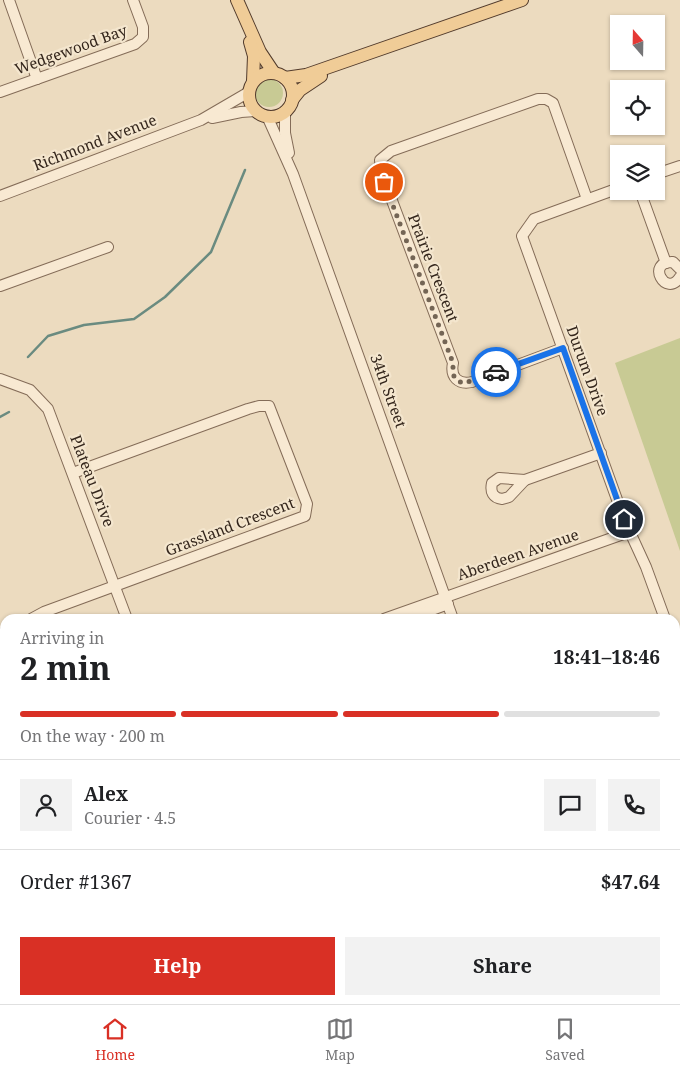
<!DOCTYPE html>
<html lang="en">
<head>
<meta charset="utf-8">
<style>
	body { margin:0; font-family:"Noto Serif",serif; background:#f2f2f2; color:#202124; height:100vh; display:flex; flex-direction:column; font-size:19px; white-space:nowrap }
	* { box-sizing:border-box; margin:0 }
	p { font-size:16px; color:#757577 }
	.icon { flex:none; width:28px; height:28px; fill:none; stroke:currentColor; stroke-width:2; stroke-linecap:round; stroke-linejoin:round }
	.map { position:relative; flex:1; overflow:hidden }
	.side { position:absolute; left:0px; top:614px; width:680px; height:391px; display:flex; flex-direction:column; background:#fff; border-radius:15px 15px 0 0; box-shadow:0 1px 4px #0004 }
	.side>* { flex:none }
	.needle { width:32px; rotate:340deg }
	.fabs { position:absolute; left:610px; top:15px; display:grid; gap:10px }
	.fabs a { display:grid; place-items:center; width:55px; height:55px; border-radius:0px; background:#fff; box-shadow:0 1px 4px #0004; font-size:25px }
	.pin { position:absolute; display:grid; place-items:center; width:42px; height:42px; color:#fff; margin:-21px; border:2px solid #fff; border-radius:50%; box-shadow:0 1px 5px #0007 }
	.courier { position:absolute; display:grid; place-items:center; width:50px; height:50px; margin:-25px; border:4px solid #1a73e8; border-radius:50%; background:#fff; color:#222; box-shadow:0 1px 6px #0007 }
	.headline em { font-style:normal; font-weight:700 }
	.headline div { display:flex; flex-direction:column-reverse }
	.headline { display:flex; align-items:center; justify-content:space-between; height:85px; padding:0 20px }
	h1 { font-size:32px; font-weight:700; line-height:38px }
	.bar { display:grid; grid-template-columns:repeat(4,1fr); gap:8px 5px; align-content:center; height:60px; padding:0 20px }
	.bar i { height:6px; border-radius:4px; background:#e0e0e0 }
	.bar .current { background:#d93025 }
	.bar p { grid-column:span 4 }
	.line { display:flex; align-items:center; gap:12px; padding:0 20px; border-top:1px solid #e0e0e0 }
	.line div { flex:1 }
	.round { display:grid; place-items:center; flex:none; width:52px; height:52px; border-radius:0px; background:#f2f2f2 }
	.action { display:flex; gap:10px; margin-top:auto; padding:10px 20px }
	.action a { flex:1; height:58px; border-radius:0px; background:#d93025; color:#fff; font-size:20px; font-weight:700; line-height:58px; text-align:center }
	.action a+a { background:#f2f2f2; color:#202124 }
	.tab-bar { display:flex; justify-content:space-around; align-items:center; height:70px; border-top:1px solid #e0e0e0; background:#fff; font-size:14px; color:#757577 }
	.tab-bar a { display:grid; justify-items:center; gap:2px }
	.tab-bar .current { color:#d93025 }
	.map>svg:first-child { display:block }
</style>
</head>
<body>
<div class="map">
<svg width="680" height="1004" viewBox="0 0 680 1004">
	<rect width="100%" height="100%" fill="#ecdbbf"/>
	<!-- green -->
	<g fill="#c8ca94">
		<circle cx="269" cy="93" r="14"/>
		<path d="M 680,338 L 680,551 L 615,363 Z"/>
	</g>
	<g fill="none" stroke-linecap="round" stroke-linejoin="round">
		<!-- stream -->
		<g stroke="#6a8b80" stroke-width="2.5">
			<path d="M 28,357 L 48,336 L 84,325 L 134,319 L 165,297 L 211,252 L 245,170"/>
			<path d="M 0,417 L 9,412"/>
		</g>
		<defs>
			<g id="minor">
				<path d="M 9,0 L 37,79"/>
				<path d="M 0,92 L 135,44 L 143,37 L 143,27 L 133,0"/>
				<path d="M 285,111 L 285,133 L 289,153"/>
				<path d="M 267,116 L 293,174 L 453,619"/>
				<path d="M 212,118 L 241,112 L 256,111"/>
				<path d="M 656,174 L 680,166"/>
				<path d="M 619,188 L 534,219 L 522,236 L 624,519 L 646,567 L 665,619"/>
				<path d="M 640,191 L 666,263"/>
				<path d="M 0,196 L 201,120 L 249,92"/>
				<path d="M 680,269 L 673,262 C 645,261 666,299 680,277"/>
				<path d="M 0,286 L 108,247"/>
				<path d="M 563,348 L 472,382 C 458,385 450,377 453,363 L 385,182 L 381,169 L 380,160 L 391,151 L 538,99 L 546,99 L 553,103 L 587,199"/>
				<path d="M 0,379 L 30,390 L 48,409 L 127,619"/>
				<path d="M 499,478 L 525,480 L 509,497 L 502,499 C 493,498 490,492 492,483 Z"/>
				<path d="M 525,480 L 601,453"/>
				<path d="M 31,619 L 44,612 L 305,516 L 307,504 L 269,406 L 259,406 L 248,409 L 73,473"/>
				<path d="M 384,619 L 629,532"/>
				<path d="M 407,619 L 448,604"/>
				<path d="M 0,635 L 5,632"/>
				<path d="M 675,645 L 680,659"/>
				<path d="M 0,792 L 5,786"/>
				<path d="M 0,808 L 5,803"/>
				<path d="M 139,1000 L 140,1004"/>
				<path d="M 266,1000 L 268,1004"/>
				<path d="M 487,1000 L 489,1004"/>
				<path d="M 592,1000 L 593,1004"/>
				<path d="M 38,1004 L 39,1000"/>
				<path d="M 365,1004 L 375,1000"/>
			</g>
			<g id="major">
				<path d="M 237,0 L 260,52 L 274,73"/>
				<path d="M 250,42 L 254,56 L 253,81"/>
				<circle cx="271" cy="95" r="22"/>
				<path d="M 285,78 L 306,75 L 522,0"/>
				<path d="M 292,100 L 300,90 L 321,76"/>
			</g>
		</defs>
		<!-- minor casing -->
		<use href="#minor" stroke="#846c58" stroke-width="12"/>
		<!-- major casing -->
		<use href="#major" stroke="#523b2c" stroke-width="14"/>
		<!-- minor -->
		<use href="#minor" stroke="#f8e9d2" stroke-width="10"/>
		<!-- major -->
		<use href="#major" stroke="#f0cc97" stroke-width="12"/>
	</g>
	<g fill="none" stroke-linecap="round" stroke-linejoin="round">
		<!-- done -->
		<path stroke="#746555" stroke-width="5" stroke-dasharray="0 9" d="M 384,182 L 453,363 L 453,375 L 460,382 L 465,383 L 496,372"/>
		<!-- route -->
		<path stroke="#1a73e8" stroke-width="6" d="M 496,372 L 563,348 L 624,519"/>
	</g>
	<g text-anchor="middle" stroke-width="4.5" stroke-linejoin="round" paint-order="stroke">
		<!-- street labels -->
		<g font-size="15" fill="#34261c" stroke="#f4e6ce">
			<text transform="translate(71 50) rotate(-20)" y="5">Wedgewood Bay</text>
			<text transform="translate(95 143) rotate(-21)" y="5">Richmond Avenue</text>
			<text transform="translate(433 268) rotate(69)" y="5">Prairie Crescent</text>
			<text transform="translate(587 371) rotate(70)" y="5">Durum Drive</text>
			<text transform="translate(388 391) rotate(70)" y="5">34th Street</text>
			<text transform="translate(92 481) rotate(69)" y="5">Plateau Drive</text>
			<text transform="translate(230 527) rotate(-21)" y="5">Grassland Crescent</text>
			<text transform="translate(518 555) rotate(-19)" y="5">Aberdeen Avenue</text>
		</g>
	</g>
</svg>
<div class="fabs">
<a><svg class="needle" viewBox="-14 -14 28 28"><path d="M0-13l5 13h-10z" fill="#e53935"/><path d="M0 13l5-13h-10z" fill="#757577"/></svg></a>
<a><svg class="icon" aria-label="locate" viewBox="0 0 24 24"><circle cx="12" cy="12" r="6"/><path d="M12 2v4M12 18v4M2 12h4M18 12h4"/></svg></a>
<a><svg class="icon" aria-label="layers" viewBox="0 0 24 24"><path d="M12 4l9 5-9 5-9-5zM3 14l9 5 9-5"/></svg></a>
</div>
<div class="pin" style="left:384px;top:182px;background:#ea580c"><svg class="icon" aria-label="bag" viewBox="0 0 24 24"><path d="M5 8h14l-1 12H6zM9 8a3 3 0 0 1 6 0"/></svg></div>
<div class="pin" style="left:624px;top:519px;background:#1f2937"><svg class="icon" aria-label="home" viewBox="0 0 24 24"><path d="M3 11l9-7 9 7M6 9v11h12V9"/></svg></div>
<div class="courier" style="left:496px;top:372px"><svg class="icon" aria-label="car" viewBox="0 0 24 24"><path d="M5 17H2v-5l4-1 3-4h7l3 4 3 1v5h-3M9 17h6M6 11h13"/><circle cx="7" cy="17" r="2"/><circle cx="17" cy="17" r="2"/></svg></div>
<section class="side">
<div class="headline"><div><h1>2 min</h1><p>Arriving in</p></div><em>18:41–18:46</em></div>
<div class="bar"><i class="current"></i><i class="current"></i><i class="current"></i><i></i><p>On the way · 200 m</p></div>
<div class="line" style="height:90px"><a class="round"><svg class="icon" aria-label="person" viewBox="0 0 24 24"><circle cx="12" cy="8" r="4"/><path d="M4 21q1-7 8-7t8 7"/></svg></a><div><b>Alex</b><p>Courier · 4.5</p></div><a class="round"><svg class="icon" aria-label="chat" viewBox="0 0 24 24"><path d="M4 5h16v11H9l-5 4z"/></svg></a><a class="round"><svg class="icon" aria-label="phone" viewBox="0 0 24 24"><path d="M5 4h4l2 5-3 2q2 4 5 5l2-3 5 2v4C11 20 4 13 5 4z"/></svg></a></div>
<div class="line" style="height:65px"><div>Order #1367</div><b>$47.64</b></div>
<div class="action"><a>Help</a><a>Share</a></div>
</section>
</div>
<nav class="tab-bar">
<a class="current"><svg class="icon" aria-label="home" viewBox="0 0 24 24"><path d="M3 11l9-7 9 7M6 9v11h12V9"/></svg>Home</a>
<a><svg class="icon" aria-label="map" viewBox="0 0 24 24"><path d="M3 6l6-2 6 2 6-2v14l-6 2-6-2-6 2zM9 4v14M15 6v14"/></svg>Map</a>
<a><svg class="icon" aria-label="saved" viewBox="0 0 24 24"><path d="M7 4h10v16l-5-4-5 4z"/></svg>Saved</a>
</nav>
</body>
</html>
